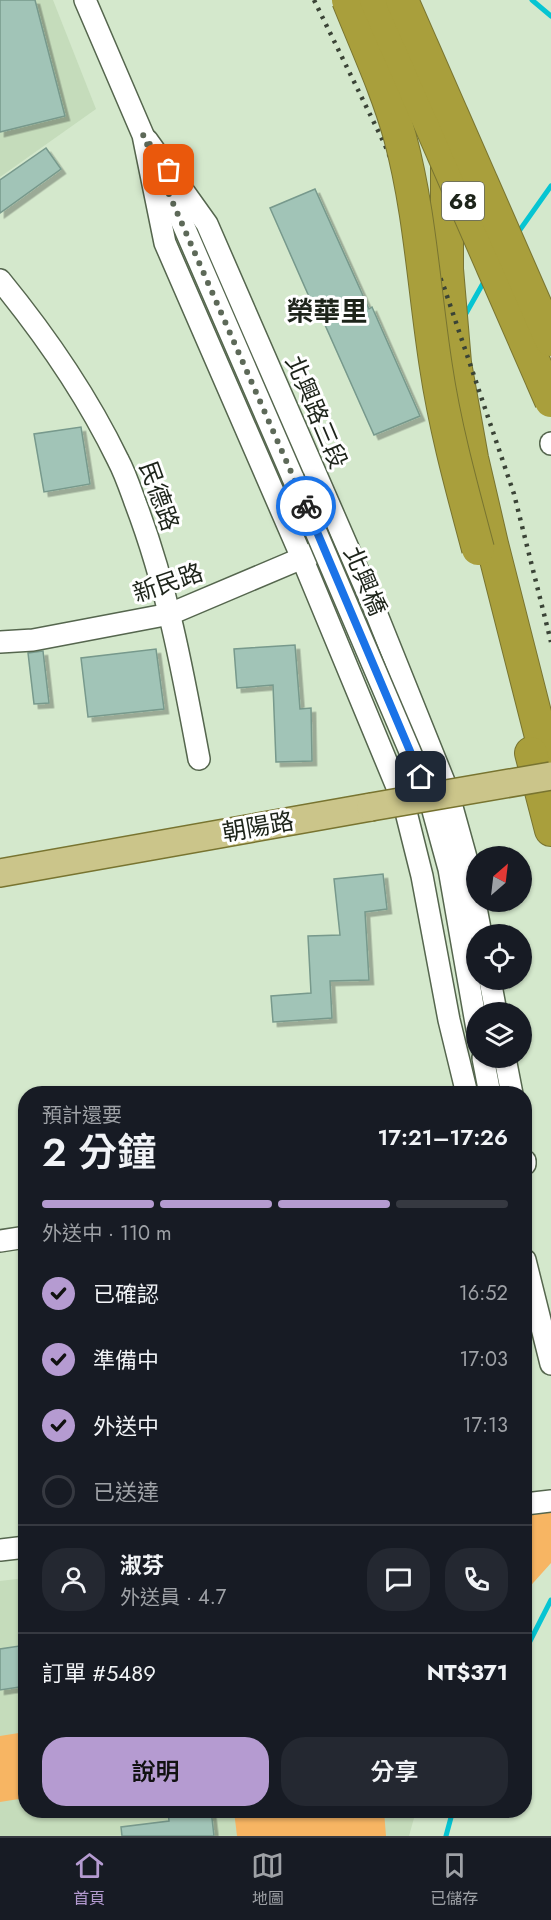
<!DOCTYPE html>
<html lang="zh-TW">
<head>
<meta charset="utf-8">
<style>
	body { margin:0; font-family:Jost,"Noto Sans TC",sans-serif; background:#242831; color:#f1f3f6; height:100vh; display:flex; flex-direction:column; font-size:22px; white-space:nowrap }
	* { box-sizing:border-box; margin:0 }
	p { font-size:20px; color:#9ea1a6 }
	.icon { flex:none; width:33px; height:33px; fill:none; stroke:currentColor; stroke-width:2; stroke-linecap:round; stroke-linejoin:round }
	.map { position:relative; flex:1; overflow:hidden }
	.sheet { position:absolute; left:18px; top:1086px; width:514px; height:732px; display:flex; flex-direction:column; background:#171b24; border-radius:24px; box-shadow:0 2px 4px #0004 }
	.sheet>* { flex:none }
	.needle { width:39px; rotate:28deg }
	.buttons { position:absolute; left:466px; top:846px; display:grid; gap:12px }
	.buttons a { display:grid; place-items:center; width:66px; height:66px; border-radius:50%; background:#171b24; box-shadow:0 2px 4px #0004; font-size:30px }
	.pin { position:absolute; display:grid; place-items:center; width:51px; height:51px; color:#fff; margin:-26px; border-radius:12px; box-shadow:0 3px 9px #0006 }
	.courier { position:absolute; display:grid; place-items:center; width:60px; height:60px; margin:-30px; border:4px solid #1a73e8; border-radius:50%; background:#fff; color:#222; box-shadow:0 2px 8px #0007 }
	.overview em { font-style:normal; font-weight:600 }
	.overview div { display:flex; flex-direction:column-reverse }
	.overview { display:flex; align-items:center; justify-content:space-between; height:102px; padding:0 24px }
	h1 { font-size:39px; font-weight:600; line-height:45px }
	.bar { display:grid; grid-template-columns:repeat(4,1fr); gap:9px 6px; align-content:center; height:72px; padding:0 24px }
	.bar i { height:8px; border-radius:4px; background:#363941 }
	.bar .selected { background:#b59bd1 }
	.bar p { grid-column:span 4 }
	.line { display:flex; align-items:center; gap:15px; padding:0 24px; border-top:2px solid #363941 }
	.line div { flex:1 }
	.round { display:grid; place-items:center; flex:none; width:63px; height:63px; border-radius:24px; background:#242831 }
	ol { padding:0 24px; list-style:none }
	li { display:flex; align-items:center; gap:18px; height:66px }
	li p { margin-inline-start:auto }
	li .icon { padding:6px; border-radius:50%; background:#b59bd1; color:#111; stroke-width:4 }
	li:last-child { color:#9ea1a6 }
	li i { width:33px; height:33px; border:3px solid #363941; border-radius:50% }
	.cta { display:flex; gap:12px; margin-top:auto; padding:12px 24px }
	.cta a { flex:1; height:69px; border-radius:24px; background:#b59bd1; color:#111; font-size:24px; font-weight:600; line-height:69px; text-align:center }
	.cta a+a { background:#242831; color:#f1f3f6 }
	.tab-bar { display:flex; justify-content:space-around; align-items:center; height:84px; border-top:2px solid #363941; background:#171b24; font-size:16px; color:#9ea1a6 }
	.tab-bar a { display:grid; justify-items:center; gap:3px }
	.tab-bar .selected { color:#b59bd1 }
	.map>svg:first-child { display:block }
</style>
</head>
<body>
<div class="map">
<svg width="551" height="1836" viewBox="0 0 551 1836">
	<defs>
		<filter id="shadow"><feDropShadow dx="4.5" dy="4.5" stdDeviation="0" flood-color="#0004"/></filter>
	</defs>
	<rect width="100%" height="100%" fill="#d4e8cc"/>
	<!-- built -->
	<g fill="#c5dcbb">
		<path d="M 0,0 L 53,0 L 96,109 L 0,177 Z"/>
		<path d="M 25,1578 L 26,1810 L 416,1811 L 409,1836 L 0,1836 L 0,1581 Z"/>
	</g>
	<!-- green -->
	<g fill="#f7b563">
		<path d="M 551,1501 L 551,1563 L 525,1592 L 525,1505 Z"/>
		<path d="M 25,1732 L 25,1798 L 0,1802 L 0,1736 Z"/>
		<path d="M 234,1811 L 384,1811 L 386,1836 L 237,1836 Z"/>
	</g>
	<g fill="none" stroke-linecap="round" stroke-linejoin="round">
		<!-- stream -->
		<g stroke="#06c5d2" stroke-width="5">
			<path d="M 532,0 L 551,16"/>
			<path d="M 517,234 L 551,186"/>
			<path d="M 464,317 L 486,278"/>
			<path d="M 525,1651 L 551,1600"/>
			<path d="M 446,1836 L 453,1810"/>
		</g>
	</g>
	<!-- building -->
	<g fill="#a1c4b7" stroke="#77998c" stroke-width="1.5" filter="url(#shadow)">
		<path d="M 0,0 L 35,0 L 65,116 L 0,132 Z"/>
		<path d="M 46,148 L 61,169 L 0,213 L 0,180 Z"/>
		<path d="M 315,189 L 369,309 L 372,307 L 420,416 L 374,435 L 321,316 L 318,317 L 270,208 Z"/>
		<path d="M 81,427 L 90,484 L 44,492 L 34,434 Z"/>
		<path d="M 295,645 L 300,709 L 311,708 L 312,761 L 276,762 L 273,685 L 237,688 L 234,649 Z"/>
		<path d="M 156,649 L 164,709 L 88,717 L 81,658 Z"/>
		<path d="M 43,651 L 49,703 L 34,704 L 28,653 Z"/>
		<path d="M 383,874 L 387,909 L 365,912 L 369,980 L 330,981 L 332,1018 L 273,1022 L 271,996 L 311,993 L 308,936 L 340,935 L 334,879 Z"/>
		<path d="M 26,1645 L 26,1686 L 0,1690 L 0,1649 Z"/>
		<path d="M 168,1810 L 211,1810 L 214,1836 L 122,1836 L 121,1827 L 169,1821 Z"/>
	</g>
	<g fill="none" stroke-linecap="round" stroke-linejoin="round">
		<defs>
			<g id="minor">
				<path d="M 85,0 L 143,135 L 165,243 L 302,558 L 404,804 L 422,876 L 449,1020 L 467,1094"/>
				<path d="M 147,140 L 207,224 L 375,610 L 447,789 L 467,861 L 481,934"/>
				<path d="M 162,176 L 293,478"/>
				<path d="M 0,280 C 45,335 87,396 118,460 C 125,473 130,488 135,502 C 167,585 183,673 199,759"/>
				<path d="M 551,443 L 551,444"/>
				<path d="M 0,642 L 33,640 L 170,614 L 314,553"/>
				<path d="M 429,796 L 449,869 L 477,1029"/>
				<path d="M 490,980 L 496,1012"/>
				<path d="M 483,1058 L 490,1094"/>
				<path d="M 505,1058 L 512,1094"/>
				<path d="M 525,1161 L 525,1164"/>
				<path d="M 0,1241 L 26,1237"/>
				<path d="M 525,1260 L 551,1364"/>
				<path d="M 525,1504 L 551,1501"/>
				<path d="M 0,1550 L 26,1547"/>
			</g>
			<path id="major" d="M 0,873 L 371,807"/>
			<g id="highway">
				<path d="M 447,161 L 447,269 L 455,363 L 472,458 L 492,544 L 551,776"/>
				<path d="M 531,753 L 551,830"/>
			</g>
		</defs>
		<!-- minor casing -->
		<use href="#minor" stroke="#55664e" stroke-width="24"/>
		<!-- major casing -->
		<use href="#major" stroke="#787430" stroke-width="30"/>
		<!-- highway casing -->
		<use href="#highway" stroke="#787430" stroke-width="34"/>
		<!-- minor -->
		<use href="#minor" stroke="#fff" stroke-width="21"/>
		<!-- major -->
		<use href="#major" stroke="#cbc58a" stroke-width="27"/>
		<!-- highway -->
		<use href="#highway" stroke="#a99f3c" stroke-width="32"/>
		<!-- rail -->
		<path stroke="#3a4336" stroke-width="4.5" stroke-dasharray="3 6" stroke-linecap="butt" d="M 314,0 L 385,145 L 444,287 L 514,494 L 551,642"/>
		<defs>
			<path id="minor-bridge" d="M 293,478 L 429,796"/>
			<path id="major-bridge" d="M 371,807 L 551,776"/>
			<g id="highway-bridge">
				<path d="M 348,0 C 366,45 387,90 400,137 C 420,211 424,290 436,367 C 445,428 462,489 478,549"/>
				<path d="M 376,0 L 551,401"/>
				<path d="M 402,0 L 551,340"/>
			</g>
		</defs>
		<!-- minor-bridge casing -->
		<use href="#minor-bridge" stroke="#55664e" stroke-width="24" stroke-linecap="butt"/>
		<!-- major-bridge casing -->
		<use href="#major-bridge" stroke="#787430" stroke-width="30" stroke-linecap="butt"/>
		<!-- highway-bridge casing -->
		<use href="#highway-bridge" stroke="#787430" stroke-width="34" stroke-linecap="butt"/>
		<!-- minor-bridge -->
		<use href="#minor-bridge" stroke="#fff" stroke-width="21"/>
		<!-- major-bridge -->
		<use href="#major-bridge" stroke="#cbc58a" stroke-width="27"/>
		<!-- highway-bridge -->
		<use href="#highway-bridge" stroke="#a99f3c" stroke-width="32"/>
	</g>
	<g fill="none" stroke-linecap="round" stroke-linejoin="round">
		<!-- done -->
		<path stroke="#5d6958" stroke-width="6" stroke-dasharray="0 10.8" d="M 169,170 L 143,135 L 306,506"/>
		<!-- route -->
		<path stroke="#1a73e8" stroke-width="8" d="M 306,506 L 421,777"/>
	</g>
	<g text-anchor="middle" stroke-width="6" stroke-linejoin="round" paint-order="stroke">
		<!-- shield labels -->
		<rect fill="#fff" stroke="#61665f" stroke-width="1.5" x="442" y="182" width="42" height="38" rx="4.5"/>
		<g font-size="22" font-weight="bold" fill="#1d241a">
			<text x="463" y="209">68</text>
		</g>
		<!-- street labels -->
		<g font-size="24" fill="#1d241a" stroke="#fff">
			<text transform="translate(316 412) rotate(67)" y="8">北興路三段</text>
			<text transform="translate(159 496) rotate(70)" y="8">民德路</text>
			<text transform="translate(365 581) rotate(67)" y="8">北興橋</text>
			<text transform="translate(168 583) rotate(-19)" y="8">新民路</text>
			<text transform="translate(258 827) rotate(-10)" y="8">朝陽路</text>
		</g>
		<!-- quarter labels -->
		<g font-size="27" font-weight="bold" fill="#1d241a" stroke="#fff">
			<text x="327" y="321">榮華里</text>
		</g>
	</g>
</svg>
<div class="buttons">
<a><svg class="needle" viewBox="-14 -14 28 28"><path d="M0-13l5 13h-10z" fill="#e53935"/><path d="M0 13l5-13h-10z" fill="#9ea1a6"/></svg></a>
<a><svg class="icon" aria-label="locate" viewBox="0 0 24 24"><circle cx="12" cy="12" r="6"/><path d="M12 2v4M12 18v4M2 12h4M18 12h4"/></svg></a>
<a><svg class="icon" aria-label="layers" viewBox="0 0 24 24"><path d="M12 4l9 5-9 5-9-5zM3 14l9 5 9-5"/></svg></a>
</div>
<div class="pin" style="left:169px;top:170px;background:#ea580c"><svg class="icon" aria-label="bag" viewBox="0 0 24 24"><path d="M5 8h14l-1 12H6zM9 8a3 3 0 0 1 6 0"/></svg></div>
<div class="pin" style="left:421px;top:777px;background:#1f2937"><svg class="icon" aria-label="home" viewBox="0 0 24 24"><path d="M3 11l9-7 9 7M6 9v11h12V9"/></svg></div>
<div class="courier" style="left:306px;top:506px"><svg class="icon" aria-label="bike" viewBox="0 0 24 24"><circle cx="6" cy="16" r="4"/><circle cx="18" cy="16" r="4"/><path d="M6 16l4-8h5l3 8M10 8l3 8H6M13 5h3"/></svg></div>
<section class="sheet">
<div class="overview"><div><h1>2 分鐘</h1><p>預計還要</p></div><em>17:21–17:26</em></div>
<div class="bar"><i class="selected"></i><i class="selected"></i><i class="selected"></i><i></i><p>外送中 · 110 m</p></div>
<ol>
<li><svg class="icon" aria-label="check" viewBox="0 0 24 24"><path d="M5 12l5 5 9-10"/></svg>已確認<p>16:52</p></li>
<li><svg class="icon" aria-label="check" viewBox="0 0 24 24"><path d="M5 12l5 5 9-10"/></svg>準備中<p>17:03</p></li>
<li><svg class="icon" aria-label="check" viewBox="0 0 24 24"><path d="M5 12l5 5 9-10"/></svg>外送中<p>17:13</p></li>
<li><i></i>已送達</li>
</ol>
<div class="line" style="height:108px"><a class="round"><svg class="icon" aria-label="person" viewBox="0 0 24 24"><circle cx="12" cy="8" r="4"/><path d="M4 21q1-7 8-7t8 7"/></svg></a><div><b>淑芬</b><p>外送員 · 4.7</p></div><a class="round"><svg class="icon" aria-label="chat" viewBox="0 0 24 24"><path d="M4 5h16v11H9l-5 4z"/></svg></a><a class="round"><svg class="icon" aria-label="phone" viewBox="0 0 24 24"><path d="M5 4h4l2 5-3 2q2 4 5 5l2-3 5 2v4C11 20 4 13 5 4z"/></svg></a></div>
<div class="line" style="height:78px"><div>訂單 #5489</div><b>NT$371</b></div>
<div class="cta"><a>說明</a><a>分享</a></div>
</section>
</div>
<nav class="tab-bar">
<a class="selected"><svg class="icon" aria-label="home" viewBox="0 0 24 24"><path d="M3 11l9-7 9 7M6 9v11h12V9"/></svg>首頁</a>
<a><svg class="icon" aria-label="map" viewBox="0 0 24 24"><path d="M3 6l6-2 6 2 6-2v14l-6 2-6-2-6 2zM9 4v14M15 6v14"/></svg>地圖</a>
<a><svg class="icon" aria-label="saved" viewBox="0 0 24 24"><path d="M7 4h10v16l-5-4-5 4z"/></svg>已儲存</a>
</nav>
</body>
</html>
